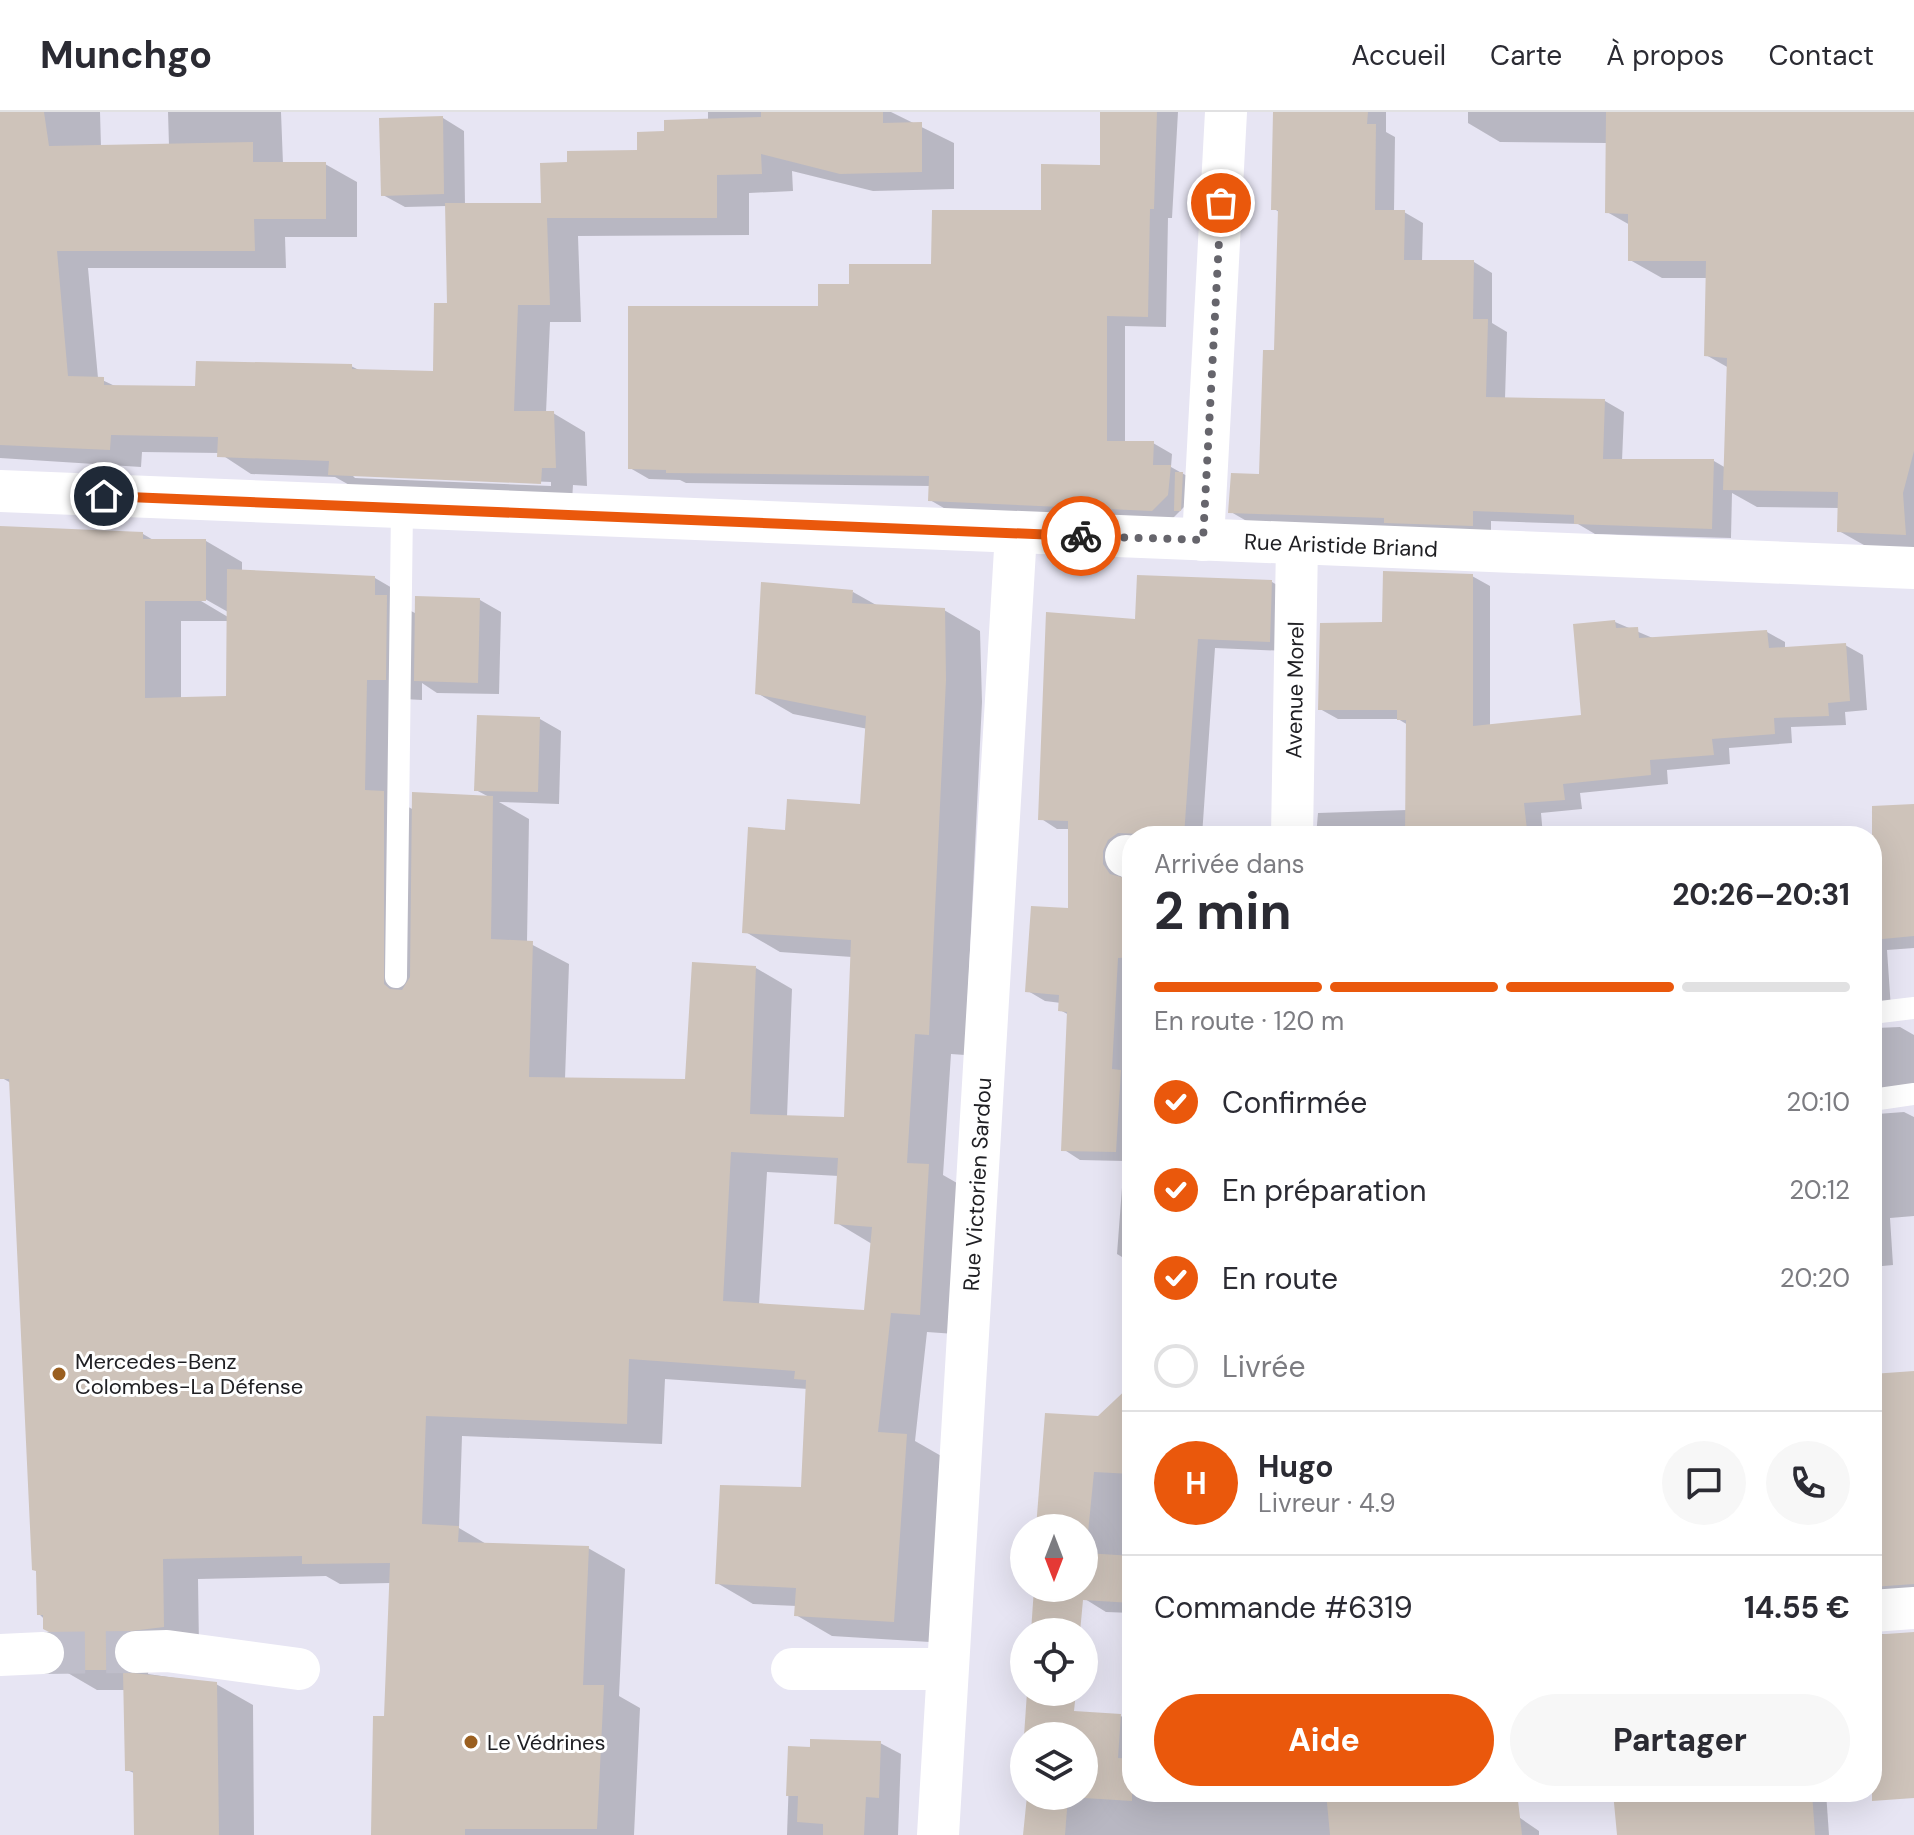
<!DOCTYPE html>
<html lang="fr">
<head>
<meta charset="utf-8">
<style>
	body { margin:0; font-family:"DM Sans",sans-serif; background:#f7f7f7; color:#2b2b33; height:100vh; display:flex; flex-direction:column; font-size:30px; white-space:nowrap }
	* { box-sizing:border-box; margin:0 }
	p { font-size:26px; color:#7c7c81 }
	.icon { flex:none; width:44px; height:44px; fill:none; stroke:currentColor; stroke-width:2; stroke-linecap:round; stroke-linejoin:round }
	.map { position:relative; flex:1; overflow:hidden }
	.sheet { position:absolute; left:1122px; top:714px; width:760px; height:976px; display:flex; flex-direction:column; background:#fff; border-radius:32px; box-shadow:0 8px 32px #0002 }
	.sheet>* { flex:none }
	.needle { width:52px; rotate:180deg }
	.controls { position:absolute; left:1010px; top:1402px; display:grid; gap:16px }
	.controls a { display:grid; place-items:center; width:88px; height:88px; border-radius:50%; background:#fff; box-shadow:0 8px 32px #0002; font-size:40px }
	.pin { position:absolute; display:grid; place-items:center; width:68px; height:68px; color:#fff; margin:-34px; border:4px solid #fff; border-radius:50%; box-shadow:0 2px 8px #0007 }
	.courier { position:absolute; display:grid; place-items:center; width:80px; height:80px; margin:-40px; border:6px solid #ea580c; border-radius:50%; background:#fff; color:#222; box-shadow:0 2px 10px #0007 }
	.head em { font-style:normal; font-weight:700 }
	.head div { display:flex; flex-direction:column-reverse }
	.head { display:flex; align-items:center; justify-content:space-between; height:136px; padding:0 32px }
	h1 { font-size:52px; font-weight:700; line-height:60px }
	.bar { display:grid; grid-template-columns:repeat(4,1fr); gap:12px 8px; align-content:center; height:96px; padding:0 32px }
	.bar i { height:10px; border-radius:6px; background:#e1e1e2 }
	.bar .on { background:#ea580c }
	.bar p { grid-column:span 4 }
	.line { display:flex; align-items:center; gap:20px; padding:0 32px; border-top:2px solid #e1e1e2 }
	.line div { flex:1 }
	.round { display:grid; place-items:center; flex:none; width:84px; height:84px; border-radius:42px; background:#f7f7f7 }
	ol { padding:0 32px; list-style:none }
	li { display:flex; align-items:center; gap:24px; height:88px }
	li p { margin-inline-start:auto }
	li .icon { padding:8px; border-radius:50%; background:#ea580c; color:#fff; stroke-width:4 }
	li:last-child { color:#7c7c81 }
	li i { width:44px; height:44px; border:4px solid #e1e1e2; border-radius:50% }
	.primary-button { display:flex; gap:16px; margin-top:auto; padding:16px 32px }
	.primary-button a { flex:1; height:92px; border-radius:48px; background:#ea580c; color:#fff; font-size:32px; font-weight:700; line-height:92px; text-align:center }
	.primary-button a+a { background:#f7f7f7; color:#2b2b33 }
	header { display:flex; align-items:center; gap:48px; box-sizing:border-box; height:112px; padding:0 40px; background:#fff; border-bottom:2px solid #e1e1e2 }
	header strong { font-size:38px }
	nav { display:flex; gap:44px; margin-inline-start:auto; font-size:28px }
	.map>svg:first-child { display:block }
</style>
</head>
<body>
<header>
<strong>Munchgo</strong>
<nav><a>Accueil</a><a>Carte</a><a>À propos</a><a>Contact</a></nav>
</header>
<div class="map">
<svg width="1914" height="1723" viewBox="0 0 1914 1723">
	<rect width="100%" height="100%" fill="#e7e5f3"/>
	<!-- shadow -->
	<g fill="#0003" fill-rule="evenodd">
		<path d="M 0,0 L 100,0 L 101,35 L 169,34 L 168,0 L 281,0 L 283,52 L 325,52 L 357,70 L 357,125 L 285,125 L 286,156 L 88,156 L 98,266 L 117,275 L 197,276 L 351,254 L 361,259 L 435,261 L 449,193 L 447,94 L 405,95 L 383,83 L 443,6 L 464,19 L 465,93 L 543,93 L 569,52 L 639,40 L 666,21 L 708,9 L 708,0 L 891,0 L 954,31 L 954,77 L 873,79 L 792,59 L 793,79 L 749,81 L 749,123 L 578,124 L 581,210 L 550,210 L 546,301 L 553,301 L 585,320 L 587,374 L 573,373 L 572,389 L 362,380 L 335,365 L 251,362 L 219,341 L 142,340 L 141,355 L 0,346 ZM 351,362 L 551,370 L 551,374 L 355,366 Z"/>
		<path d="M 1102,0 L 1178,0 L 1172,106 L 1168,106 L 1166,215 L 1125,214 L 1125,331 L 1153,331 L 1172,342 L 1171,355 L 1189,365 L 1186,393 L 1171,408 L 949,399 L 930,388 L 931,374 L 686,371 L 680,368 L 649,367 L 630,356 L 820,196 L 851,174 L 933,154 L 1043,100 L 1102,55 Z"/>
		<path d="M 1275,0 L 1386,0 L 1386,20 L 1395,25 L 1394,100 L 1404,100 L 1423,111 L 1422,150 L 1474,150 L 1492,161 L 1492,211 L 1507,220 L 1505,287 L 1605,289 L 1624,300 L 1622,349 L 1714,349 L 1726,356 L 1729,256 L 1706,243 L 1708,166 L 1662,166 L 1630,148 L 1630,113 L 1607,100 L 1607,31 L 1500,30 L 1468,11 L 1468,0 L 1914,0 L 1914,439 L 1871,437 L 1839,419 L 1840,396 L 1757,395 L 1732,381 L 1731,426 L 1595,422 L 1578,412 L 1491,409 L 1491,424 L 1250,411 L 1231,400 L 1261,364 L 1276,240 L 1279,100 L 1273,96 Z"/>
		<path d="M 0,416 L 143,422 L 155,429 L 206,429 L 242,450 L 242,459 L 375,466 L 411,487 L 411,499 L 417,502 L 480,488 L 501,500 L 499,582 L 437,581 L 422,571 L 422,588 L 403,587 L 401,691 L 414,698 L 491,686 L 476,678 L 540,607 L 561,619 L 559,692 L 499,690 L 529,707 L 527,830 L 569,852 L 565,967 L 687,969 L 756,856 L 792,877 L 787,1005 L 846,1007 L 852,845 L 780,840 L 744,819 L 787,720 L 862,694 L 868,617 L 793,602 L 757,581 L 853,480 L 878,494 L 944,498 L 980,519 L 982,590 L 965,943 L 951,942 L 943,1063 L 964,1075 L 955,1222 L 927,1220 L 915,1329 L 943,1345 L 930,1530 L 832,1524 L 796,1503 L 797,1494 L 753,1492 L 717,1471 L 803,1377 L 808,1277 L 665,1267 L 662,1332 L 462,1324 L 459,1416 L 488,1433 L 588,1436 L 625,1457 L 619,1584 L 640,1596 L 634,1723 L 373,1723 L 386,1606 L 391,1471 L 340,1472 L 326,1464 L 198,1467 L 199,1535 L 150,1550 L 148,1562 L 216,1572 L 253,1593 L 254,1723 L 136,1723 L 136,1662 L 127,1658 L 125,1578 L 97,1578 L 61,1557 L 69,1539 L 65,1527 L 39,1502 L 11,971 L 2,966 L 0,938 ZM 198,483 L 228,500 L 228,505 L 196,486 ZM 181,509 L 228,509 L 228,586 L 181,587 ZM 767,1060 L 839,1064 L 837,1111 L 872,1132 L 866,1201 L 759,1193 Z"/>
		<path d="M 1472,464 L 1490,474 L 1490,614 L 1583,605 L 1615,510 L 1655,527 L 1767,520 L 1785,530 L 1785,537 L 1845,533 L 1863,543 L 1867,598 L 1845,600 L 1846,613 L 1791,615 L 1792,631 L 1729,636 L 1730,652 L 1667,658 L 1668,672 L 1580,681 L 1582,697 L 1541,701 L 1543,724 L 1316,724 L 1318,701 L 1407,698 L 1408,613 L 1398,607 L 1338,607 L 1320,597 L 1384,512 Z"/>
		<path d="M 1272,470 L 1289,480 L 1287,539 L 1215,536 L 1202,724 L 1132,724 L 1120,763 L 1125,769 L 1132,770 L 1132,1151 L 1117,1142 L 1124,1049 L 1080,1048 L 1063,1037 L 1069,903 L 1060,898 L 1061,891 L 1045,889 L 1028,879 L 1070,798 L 1070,717 L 1057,717 L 1040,706 L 1137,509 Z"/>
		<path d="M 1914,694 L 1914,836 L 1887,838 L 1891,897 L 1882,900 L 1876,916 L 1900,915 L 1914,923 L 1914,981 L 1883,987 L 1877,1002 L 1904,1000 L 1914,1005 L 1914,1104 L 1890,1106 L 1893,1153 L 1872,1155 L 1872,761 Z"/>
		<path d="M 1914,1261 L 1914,1494 L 1885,1508 L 1881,1522 L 1914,1522 L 1914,1686 L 1872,1604 L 1872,1264 Z"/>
		<path d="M 1132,1296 L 1132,1501 L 1106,1500 L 1085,1487 L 1050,1476 L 1084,1476 L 1084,1416 L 1037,1416 L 1098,1306 Z"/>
		<path d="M 1028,1599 L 1132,1605 L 1132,1680 L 1482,1680 L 1539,1719 L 1539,1723 L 1025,1723 L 1029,1684 L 1084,1684 L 1084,1624 L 1026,1624 Z"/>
		<path d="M 880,1631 L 901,1642 L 898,1723 L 787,1723 L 790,1636 Z"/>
		<path d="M 1625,1680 L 1826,1680 L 1829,1723 L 1619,1723 Z"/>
	</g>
	<!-- building -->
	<g fill="#cec3ba" fill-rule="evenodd">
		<path d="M 0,0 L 44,0 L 49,34 L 253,30 L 253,50 L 326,50 L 326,107 L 254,107 L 255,139 L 57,139 L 68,264 L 104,265 L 104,273 L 195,274 L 196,249 L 352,252 L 352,257 L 433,259 L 434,191 L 447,191 L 445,91 L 541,91 L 540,51 L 567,50 L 567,39 L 637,38 L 637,20 L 664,19 L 664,8 L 761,5 L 761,0 L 883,0 L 883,11 L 922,10 L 922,60 L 840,62 L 761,42 L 762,62 L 717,63 L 717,106 L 547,106 L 550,193 L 518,193 L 514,299 L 554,299 L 556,356 L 542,356 L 541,372 L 328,363 L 329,349 L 217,345 L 218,325 L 111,323 L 110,338 L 0,333 Z"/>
		<path d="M 1100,0 L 1157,0 L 1154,97 L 1150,97 L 1148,205 L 1107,204 L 1107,329 L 1154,329 L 1153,353 L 1171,353 L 1168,383 L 1152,399 L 928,389 L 929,364 L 666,361 L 666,358 L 628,357 L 628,194 L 818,194 L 818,172 L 849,172 L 849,152 L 931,152 L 932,98 L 1041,98 L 1041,52 L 1100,53 Z"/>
		<path d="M 1273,0 L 1368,0 L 1367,12 L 1376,12 L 1375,98 L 1405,98 L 1404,148 L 1474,148 L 1473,207 L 1488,207 L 1486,285 L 1605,287 L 1603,347 L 1714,347 L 1712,417 L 1574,412 L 1574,403 L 1473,399 L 1473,414 L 1384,411 L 1384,406 L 1228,401 L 1231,361 L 1259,362 L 1263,238 L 1274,238 L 1278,98 L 1271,98 Z"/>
		<path d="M 1606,0 L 1914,0 L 1914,339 L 1903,381 L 1906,423 L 1837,420 L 1838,380 L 1723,378 L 1727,246 L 1704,244 L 1706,149 L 1628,149 L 1628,102 L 1605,101 Z"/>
		<path d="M 443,4 L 444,82 L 381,84 L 379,6 Z"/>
		<path d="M 1175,360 L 1183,360 L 1181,399 L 1174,399 Z"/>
		<path d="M 0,414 L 143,420 L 143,427 L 206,427 L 206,489 L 145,489 L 145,586 L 226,584 L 227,457 L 375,464 L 375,483 L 387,483 L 386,568 L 367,568 L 365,678 L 384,679 L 384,872 L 390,877 L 402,878 L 410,865 L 412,680 L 493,684 L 491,827 L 533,829 L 529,965 L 685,967 L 692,850 L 756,854 L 750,1002 L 844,1005 L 851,828 L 742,821 L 748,715 L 785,718 L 787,687 L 860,692 L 866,604 L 755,582 L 761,470 L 853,478 L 852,491 L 945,496 L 946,568 L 929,923 L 915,922 L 907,1051 L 929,1052 L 920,1203 L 891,1201 L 878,1320 L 907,1322 L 894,1510 L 794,1504 L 796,1476 L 715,1472 L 720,1373 L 801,1375 L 806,1268 L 794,1267 L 795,1259 L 629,1247 L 627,1312 L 426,1304 L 422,1412 L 459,1414 L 458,1430 L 589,1434 L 583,1573 L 604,1573 L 597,1717 L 465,1717 L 465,1723 L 371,1723 L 373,1604 L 384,1604 L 390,1451 L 302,1452 L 302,1444 L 163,1447 L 164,1515 L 123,1520 L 115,1529 L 112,1540 L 121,1558 L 59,1558 L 67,1539 L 63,1527 L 43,1517 L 43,1503 L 37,1503 L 36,1459 L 32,1458 L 9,967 L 0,967 ZM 731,1040 L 838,1046 L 834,1112 L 872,1115 L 864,1198 L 723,1189 Z"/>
		<path d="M 1383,459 L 1473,462 L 1473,614 L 1581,603 L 1573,512 L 1615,508 L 1616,516 L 1638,515 L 1639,526 L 1767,518 L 1769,536 L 1846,531 L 1850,589 L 1828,591 L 1829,604 L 1774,606 L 1775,622 L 1712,627 L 1714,643 L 1650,648 L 1651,663 L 1563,672 L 1565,688 L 1524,691 L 1527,718 L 1405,724 L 1406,608 L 1397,608 L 1397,598 L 1318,598 L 1320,511 L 1382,510 Z"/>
		<path d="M 1137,463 L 1272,468 L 1270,530 L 1198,527 L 1184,724 L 1118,721 L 1108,728 L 1103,739 L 1103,752 L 1110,762 L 1132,768 L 1132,845 L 1118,846 L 1112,957 L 1121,958 L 1116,1040 L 1061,1039 L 1067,900 L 1058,899 L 1059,883 L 1025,880 L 1031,794 L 1068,796 L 1068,709 L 1038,708 L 1046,500 L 1135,507 Z"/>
		<path d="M 415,484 L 480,486 L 478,571 L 414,569 Z"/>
		<path d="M 477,603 L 540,605 L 538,680 L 474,679 Z"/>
		<path d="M 1914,692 L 1914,824 L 1872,828 L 1872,694 Z"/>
		<path d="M 1914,1259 L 1914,1472 L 1872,1475 L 1872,1262 Z"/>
		<path d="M 1132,1272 L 1132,1362 L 1094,1360 L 1086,1441 L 1132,1444 L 1132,1491 L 1083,1488 L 1080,1520 L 1031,1520 L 1034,1476 L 1084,1476 L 1084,1416 L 1036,1416 L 1045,1301 L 1098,1304 Z"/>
		<path d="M 1914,1520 L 1914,1686 L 1872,1689 L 1872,1523 Z"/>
		<path d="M 123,1560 L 217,1570 L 219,1723 L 134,1723 L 133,1659 L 125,1659 Z"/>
		<path d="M 1027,1580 L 1076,1580 L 1074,1599 L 1121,1602 L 1118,1646 L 1132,1647 L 1132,1689 L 1068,1685 L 1065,1723 L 1023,1723 L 1027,1684 L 1084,1684 L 1084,1624 L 1024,1624 Z"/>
		<path d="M 810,1627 L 881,1629 L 879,1686 L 866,1685 L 864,1723 L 823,1723 L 823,1712 L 797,1710 L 798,1684 L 786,1684 L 788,1634 L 810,1635 Z"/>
		<path d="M 1326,1680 L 1517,1680 L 1522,1723 L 1330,1723 Z"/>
		<path d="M 1613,1680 L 1812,1680 L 1815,1723 L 1617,1723 Z"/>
	</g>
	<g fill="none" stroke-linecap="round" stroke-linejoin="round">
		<!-- minor-tunnel -->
		<path stroke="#bfbeca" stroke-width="42" stroke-dasharray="42 21" stroke-linecap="butt" d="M 43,1541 L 136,1540"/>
		<!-- service -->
		<g stroke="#fff" stroke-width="22">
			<path d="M 396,865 L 402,396"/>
			<path d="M 1872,901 L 1914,896"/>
			<path d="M 1872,988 L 1914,982"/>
		</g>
		<!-- minor -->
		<g stroke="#fff" stroke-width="42">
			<path id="s1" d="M 0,379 L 1914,456"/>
			<path d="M 1203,428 L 1226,0"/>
			<path id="s2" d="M 1292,724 L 1297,432"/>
			<path d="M 1126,744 L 1132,745"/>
			<path d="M 1872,1499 L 1914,1496"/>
			<path d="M 136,1540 L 167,1539 L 299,1557"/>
			<path d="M 0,1543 L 43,1541"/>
			<path d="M 792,1557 L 947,1557"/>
			<path id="s3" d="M 938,1723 L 1016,421"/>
		</g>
	</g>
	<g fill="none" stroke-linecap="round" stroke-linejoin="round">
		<!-- done -->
		<path stroke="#66656c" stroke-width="8" stroke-dasharray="0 14.4" d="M 1081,424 L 1203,428 L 1221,91"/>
		<!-- route -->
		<path stroke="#ea580c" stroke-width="10" d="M 104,384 L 1081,424"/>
	</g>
	<!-- markers -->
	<g fill="#9a5f20" stroke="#fff" stroke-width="3">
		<circle cx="59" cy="1262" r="8"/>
		<circle cx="471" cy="1630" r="8"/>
	</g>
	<g text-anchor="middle" stroke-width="6" stroke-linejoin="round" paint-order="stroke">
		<!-- street labels -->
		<g font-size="22" fill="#202024" stroke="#fff">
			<text dy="8" stroke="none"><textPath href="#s1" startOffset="1342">Rue Aristide Briand</textPath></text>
			<text dy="8" stroke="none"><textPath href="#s2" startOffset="146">Avenue Morel</textPath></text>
			<text dy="8" stroke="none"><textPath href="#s3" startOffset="652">Rue Victorien Sardou</textPath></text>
		</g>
		<!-- poi labels -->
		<g font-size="22" fill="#202024" stroke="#fff" text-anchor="start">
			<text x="75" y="1257">Mercedes-Benz<tspan x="75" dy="25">Colombes-La Défense</tspan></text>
			<text x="487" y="1638">Le Védrines</text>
		</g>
	</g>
</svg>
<div class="controls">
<a><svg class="needle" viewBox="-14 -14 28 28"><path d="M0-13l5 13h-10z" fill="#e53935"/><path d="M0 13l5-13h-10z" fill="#7c7c81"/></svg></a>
<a><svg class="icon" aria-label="locate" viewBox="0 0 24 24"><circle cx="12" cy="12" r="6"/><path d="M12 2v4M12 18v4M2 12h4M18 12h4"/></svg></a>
<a><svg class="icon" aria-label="layers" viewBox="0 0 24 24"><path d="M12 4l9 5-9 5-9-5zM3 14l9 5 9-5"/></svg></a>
</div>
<div class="pin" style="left:1221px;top:91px;background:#ea580c"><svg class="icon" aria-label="bag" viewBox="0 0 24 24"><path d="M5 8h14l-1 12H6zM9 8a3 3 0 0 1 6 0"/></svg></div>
<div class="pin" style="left:104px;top:384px;background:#1f2937"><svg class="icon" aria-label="home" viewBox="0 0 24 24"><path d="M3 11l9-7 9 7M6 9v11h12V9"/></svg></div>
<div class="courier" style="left:1081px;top:424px"><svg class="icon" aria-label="bike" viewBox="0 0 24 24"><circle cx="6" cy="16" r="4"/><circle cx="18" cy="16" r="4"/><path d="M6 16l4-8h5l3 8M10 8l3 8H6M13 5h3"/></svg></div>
<section class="sheet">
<div class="head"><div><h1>2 min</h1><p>Arrivée dans</p></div><em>20:26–20:31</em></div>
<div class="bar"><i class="on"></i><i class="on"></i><i class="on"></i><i></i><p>En route · 120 m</p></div>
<ol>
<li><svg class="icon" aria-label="check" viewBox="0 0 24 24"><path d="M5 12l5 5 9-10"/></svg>Confirmée<p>20:10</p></li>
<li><svg class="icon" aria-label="check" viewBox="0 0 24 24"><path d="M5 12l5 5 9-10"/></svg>En préparation<p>20:12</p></li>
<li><svg class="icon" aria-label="check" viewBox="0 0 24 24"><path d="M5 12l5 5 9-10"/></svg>En route<p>20:20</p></li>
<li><i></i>Livrée</li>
</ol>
<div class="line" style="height:144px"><b class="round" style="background:#ea580c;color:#fff">H</b><div><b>Hugo</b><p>Livreur · 4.9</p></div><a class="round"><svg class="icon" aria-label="chat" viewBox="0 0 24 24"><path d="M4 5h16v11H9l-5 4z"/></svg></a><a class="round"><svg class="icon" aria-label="phone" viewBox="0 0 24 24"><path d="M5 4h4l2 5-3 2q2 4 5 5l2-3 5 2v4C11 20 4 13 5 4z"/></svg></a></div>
<div class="line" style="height:104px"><div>Commande #6319</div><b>14.55 €</b></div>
<div class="primary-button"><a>Aide</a><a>Partager</a></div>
</section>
</div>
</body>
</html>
